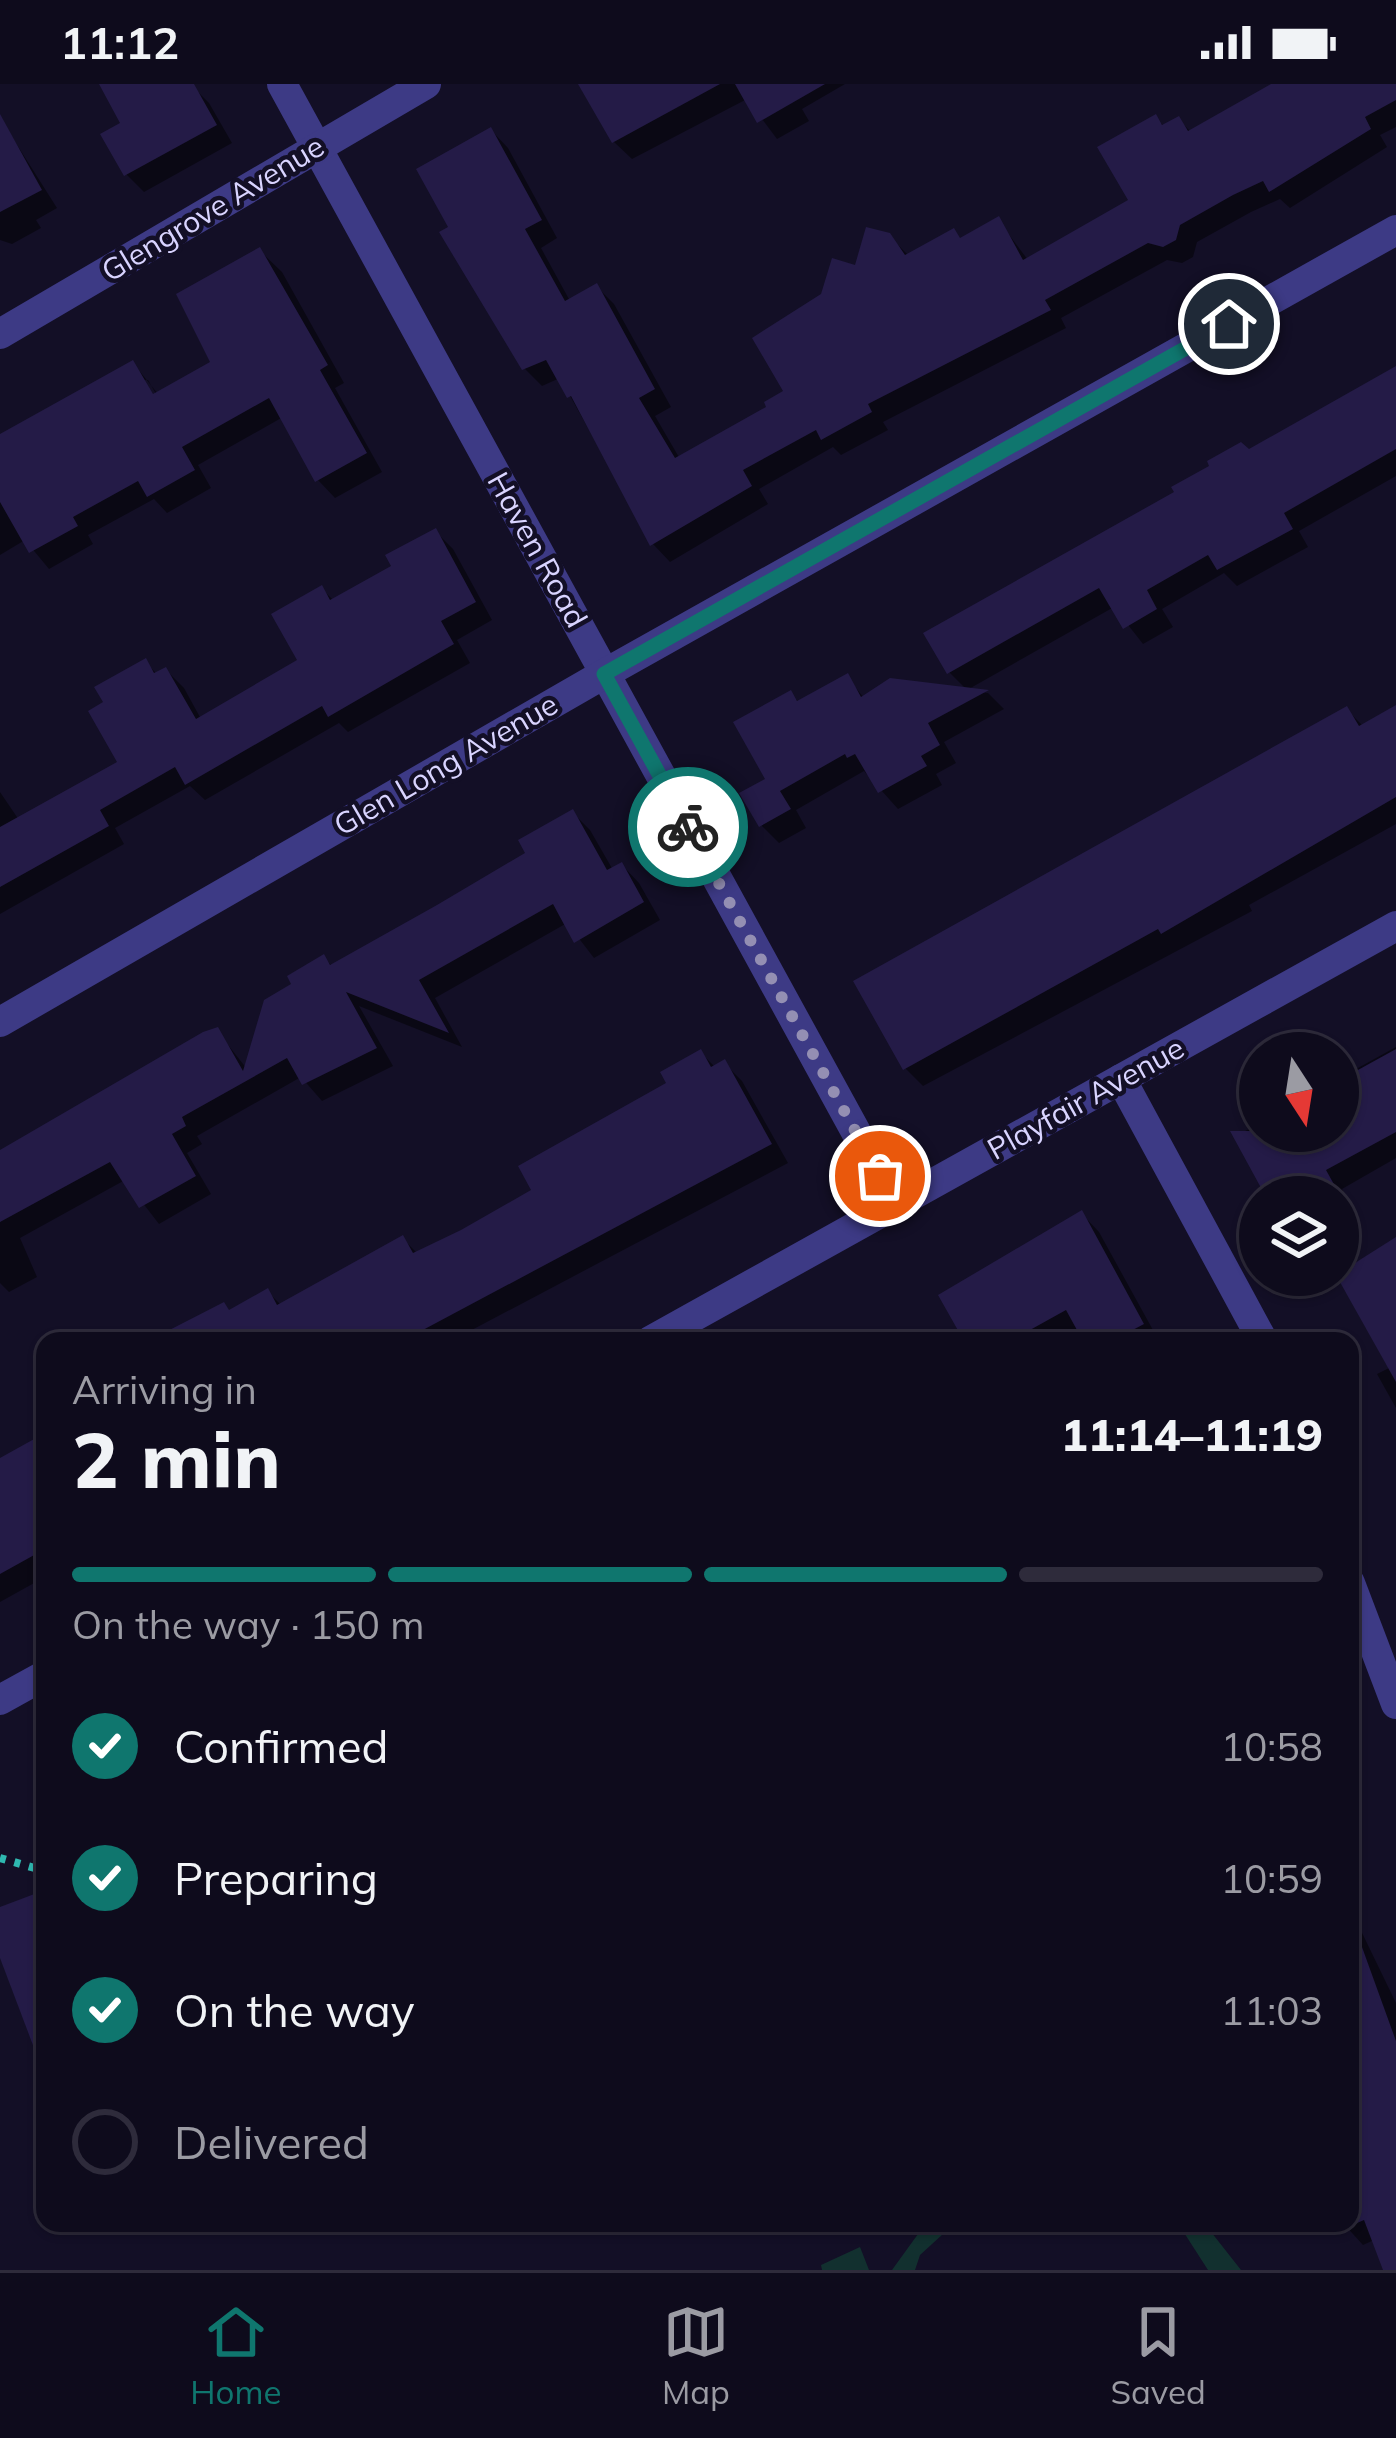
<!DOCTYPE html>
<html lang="en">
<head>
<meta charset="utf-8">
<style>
	body { margin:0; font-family:Mulish,sans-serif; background:#171425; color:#f1f3f6; height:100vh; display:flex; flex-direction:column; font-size:45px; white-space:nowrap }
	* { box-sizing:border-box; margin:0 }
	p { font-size:39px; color:#9b9ba3 }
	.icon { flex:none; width:66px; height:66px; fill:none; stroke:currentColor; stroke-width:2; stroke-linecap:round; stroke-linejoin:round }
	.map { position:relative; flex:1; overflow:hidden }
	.drawer { position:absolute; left:36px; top:1248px; width:1323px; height:900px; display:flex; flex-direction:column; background:#0e0b1c; border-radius:24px; box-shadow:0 3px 9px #0004,0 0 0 3px #2e2b3b }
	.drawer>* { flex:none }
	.needle { width:78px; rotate:168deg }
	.controls { position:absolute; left:1239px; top:948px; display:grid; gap:24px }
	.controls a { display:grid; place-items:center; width:120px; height:120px; border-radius:50%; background:#0e0b1c; box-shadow:0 3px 9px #0004,0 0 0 3px #2e2b3b; font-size:60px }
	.pin { position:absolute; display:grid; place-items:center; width:102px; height:102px; color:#fff; margin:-51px; border:6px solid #fff; border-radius:50%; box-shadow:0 3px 12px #0007 }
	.courier { position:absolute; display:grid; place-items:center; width:120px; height:120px; margin:-60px; border:9px solid #0f766e; border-radius:50%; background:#fff; color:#222; box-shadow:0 3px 15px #0007 }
	.head em { font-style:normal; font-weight:800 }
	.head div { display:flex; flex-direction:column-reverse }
	.head { display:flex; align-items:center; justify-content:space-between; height:204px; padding:0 36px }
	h1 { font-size:78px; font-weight:800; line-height:90px }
	.bar { display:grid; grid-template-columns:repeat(4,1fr); gap:18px 12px; align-content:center; height:144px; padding:0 36px }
	.bar i { height:15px; border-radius:9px; background:#2e2b3b }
	.bar .active { background:#0f766e }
	.bar p { grid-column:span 4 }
	ol { padding:0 36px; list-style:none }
	li { display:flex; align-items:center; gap:36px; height:132px }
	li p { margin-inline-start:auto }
	li .icon { padding:12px; border-radius:50%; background:#0f766e; color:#fff; stroke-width:4 }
	li:last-child { color:#9b9ba3 }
	li i { width:66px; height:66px; border:6px solid #2e2b3b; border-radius:50% }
	.status { display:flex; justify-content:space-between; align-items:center; height:84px; padding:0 60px; background:#0e0b1c; direction:ltr }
	.status svg { height:33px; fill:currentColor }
	.tab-bar { display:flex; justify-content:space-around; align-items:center; height:168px; border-top:3px solid #2e2b3b; background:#0e0b1c; font-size:33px; color:#9b9ba3 }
	.tab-bar a { display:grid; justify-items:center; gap:6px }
	.tab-bar .active { color:#0f766e }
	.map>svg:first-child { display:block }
</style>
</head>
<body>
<div class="status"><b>11:12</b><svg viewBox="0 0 49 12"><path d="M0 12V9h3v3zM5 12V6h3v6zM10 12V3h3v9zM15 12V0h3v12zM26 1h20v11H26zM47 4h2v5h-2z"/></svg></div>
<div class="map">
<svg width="1396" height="2186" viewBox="0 0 1396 2186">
	<rect width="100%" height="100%" fill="#130f26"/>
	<!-- green -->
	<g fill="#12302f">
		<path d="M 926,2139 L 955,2139 L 920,2171 L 915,2186 L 892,2186 Z"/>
		<path d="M 1171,2139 L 1204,2139 L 1241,2186 L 1208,2186 L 1181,2144 Z"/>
		<path d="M 860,2163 L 869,2186 L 822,2186 L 821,2181 Z"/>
	</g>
	<!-- shadow -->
	<g fill="#0007" fill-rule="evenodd">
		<path d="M 102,0 L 192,2 L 209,19 L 232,59 L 144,108 L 126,90 L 124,40 Z"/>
		<path d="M 599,0 L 845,0 L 802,25 L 809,37 L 777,55 L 747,15 L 632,75 L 614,58 Z"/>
		<path d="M 1277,0 L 1396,0 L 1396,43 L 1380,51 L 1387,63 L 1290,124 L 1280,115 L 1251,128 L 1197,158 L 1193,173 L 1182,179 L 1167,176 L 1061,234 L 1066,244 L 883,338 L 888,346 L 841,371 L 833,363 L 759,405 L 768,420 L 670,478 L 653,460 L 560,294 L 542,302 L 524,284 L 452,144 L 491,46 L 508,64 L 557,154 L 541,164 L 570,217 L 596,202 L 614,220 L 671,323 L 655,332 L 680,375 L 770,324 L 787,308 L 857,185 L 889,152 L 909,172 L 962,156 L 998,136 L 1028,176 L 1132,117 L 1155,34 L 1165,43 L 1179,36 L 1192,49 Z"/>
		<path d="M 0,34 L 57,124 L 36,136 L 41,144 L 12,160 L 0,156 Z"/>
		<path d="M 260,167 L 282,188 L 344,299 L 335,304 L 382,388 L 335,414 L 318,396 L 283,333 L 198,381 L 211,404 L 167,429 L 154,415 L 88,451 L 93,460 L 49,485 L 25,456 L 0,471 L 0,355 L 133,279 L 158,310 L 214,280 ZM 141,296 L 148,296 L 163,322 L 157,325 Z"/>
		<path d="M 1396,285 L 1396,392 L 1299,447 L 1308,463 L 1237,502 L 1224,489 L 1162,525 L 1173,543 L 1143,560 L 1114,523 L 967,606 L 949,588 L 1249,369 Z"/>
		<path d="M 435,447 L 453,465 L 492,536 L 457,556 L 470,579 L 348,648 L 339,639 L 205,716 L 190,702 L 115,744 L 124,760 L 0,830 L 0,708 L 19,736 L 121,679 L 107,619 L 145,578 L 158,591 L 166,586 L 184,604 L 201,635 L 301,578 L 322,505 L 334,517 L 395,483 Z"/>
		<path d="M 847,593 L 864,614 L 891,597 L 988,609 L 1004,625 L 944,658 L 956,679 L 936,690 L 942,701 L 898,725 L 864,687 L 796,726 L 806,744 L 779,759 L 761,741 L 790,610 L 800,619 Z"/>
		<path d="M 1396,625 L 1396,740 L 1249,821 L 1252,827 L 923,1002 L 905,984 L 1347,626 L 1364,643 Z"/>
		<path d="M 573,729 L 590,746 L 613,786 L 622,781 L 639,799 L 660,836 L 594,874 L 567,839 L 435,914 L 462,963 L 359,922 L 393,982 L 322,1017 L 301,993 L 197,1052 L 202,1060 L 187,1069 L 211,1110 L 159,1140 L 125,1096 L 20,1154 L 37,1193 L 9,1208 L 0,1199 L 0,1069 L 217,947 L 247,985 L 295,901 L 324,874 L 333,883 L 529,770 Z"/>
		<path d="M 1396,963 L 1396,1074 L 1342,1105 L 1355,1129 L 1338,1138 L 1338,1113 L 1266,1113 L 1236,1052 L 1260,1039 L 1260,1047 L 1338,1047 L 1338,995 Z"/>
		<path d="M 701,969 L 716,984 L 724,979 L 742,997 L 788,1079 L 451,1257 L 206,1257 L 231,1229 L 268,1208 L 282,1222 L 402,1154 L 418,1170 L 535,1107 L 670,1000 Z"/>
		<path d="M 1082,1130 L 1099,1148 L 1159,1257 L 1087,1257 L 1080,1245 L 1059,1257 L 968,1257 Z"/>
		<path d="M 1396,1156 L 1396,1324 L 1377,1290 L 1391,1283 L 1338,1189 Z"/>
		<path d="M 45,1352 L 45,1493 L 0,1518 L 0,1378 Z"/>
		<path d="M 1350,1824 L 1396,1919 L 1396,2186 L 1386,2186 L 1374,2156 L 1363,2161 L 1343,2139 L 1350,2139 Z"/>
	</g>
	<!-- building -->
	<g fill="#241b47">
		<path d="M 99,0 L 194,0 L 217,41 L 124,92 L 100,50 L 120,39 Z"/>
		<path d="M 578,0 L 720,0 L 612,59 Z"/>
		<path d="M 735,0 L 825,0 L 757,39 Z"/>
		<path d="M 1271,0 L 1396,0 L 1396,16 L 1365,33 L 1371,45 L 1269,108 L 1263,97 L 1233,111 L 1180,141 L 1176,156 L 1163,163 L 1148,159 L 1045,216 L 1051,226 L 868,320 L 872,328 L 821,356 L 816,346 L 743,386 L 752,402 L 650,462 L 571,312 L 567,314 L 546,276 L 522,286 L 439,148 L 448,143 L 416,85 L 491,43 L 542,136 L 525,145 L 565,217 L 597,199 L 655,305 L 639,314 L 675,374 L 766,323 L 764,318 L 783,307 L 752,254 L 821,210 L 832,174 L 855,181 L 866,143 L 890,149 L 905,171 L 954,144 L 960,154 L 999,132 L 1023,176 L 1128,116 L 1097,63 L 1156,30 L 1162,41 L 1179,32 L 1188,47 Z"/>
		<path d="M 0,30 L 42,106 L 0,128 Z"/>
		<path d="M 260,163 L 328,281 L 320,286 L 367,369 L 315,398 L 269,314 L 182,363 L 195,386 L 147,413 L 138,397 L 73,433 L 78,442 L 29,469 L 0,418 L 0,350 L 133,276 L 153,310 L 210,278 L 176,210 Z"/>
		<path d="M 1396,282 L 1396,365 L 1284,429 L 1293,445 L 1217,486 L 1208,471 L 1147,506 L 1157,525 L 1123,545 L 1099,504 L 947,590 L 923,549 L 1174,408 L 1171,403 L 1209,382 L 1207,377 L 1241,358 L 1249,365 Z"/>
		<path d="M 436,444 L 476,518 L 441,537 L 454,560 L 328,633 L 322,622 L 185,701 L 175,683 L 100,726 L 109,742 L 0,803 L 0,743 L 117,678 L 88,627 L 103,618 L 94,603 L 146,574 L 154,589 L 166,583 L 196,635 L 297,576 L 271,530 L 322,501 L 330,516 L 391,482 L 385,471 Z"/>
		<path d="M 848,589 L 861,613 L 890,594 L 989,606 L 928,639 L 940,661 L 921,672 L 927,682 L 878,709 L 855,670 L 847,674 L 845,670 L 780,707 L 791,725 L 759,743 L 739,709 L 765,695 L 733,638 L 791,606 L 797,617 Z"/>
		<path d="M 1396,621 L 1396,713 L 1161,850 L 1158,845 L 903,986 L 853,897 L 1347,622 L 1359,642 Z"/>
		<path d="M 573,725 L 607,786 L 622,778 L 644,818 L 574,859 L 553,820 L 419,896 L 449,949 L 346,908 L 377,964 L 302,1001 L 287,974 L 182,1033 L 186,1042 L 172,1050 L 196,1092 L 139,1124 L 110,1078 L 0,1138 L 0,1066 L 203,948 L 218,943 L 243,987 L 264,916 L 291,900 L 287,892 L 324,870 L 330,881 L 437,821 L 525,769 L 518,756 Z"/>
		<path d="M 701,965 L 711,983 L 725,975 L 772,1060 L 421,1247 L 427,1257 L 148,1257 L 224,1218 L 229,1226 L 268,1204 L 277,1221 L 403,1151 L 413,1169 L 461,1146 L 531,1106 L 518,1082 L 666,999 L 660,988 Z"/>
		<path d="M 1396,965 L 1396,1048 L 1326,1086 L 1341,1113 L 1266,1113 L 1230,1047 L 1338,1047 L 1338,997 Z"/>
		<path d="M 1082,1126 L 1144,1240 L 1112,1257 L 1083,1257 L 1066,1226 L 1010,1257 L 964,1257 L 938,1211 Z"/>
		<path d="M 1396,1153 L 1396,1298 L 1336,1191 Z"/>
		<path d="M 45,1349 L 45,1465 L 0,1490 L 0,1374 Z"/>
		<path d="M 45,1806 L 45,1984 L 42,1985 L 0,1874 L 0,1823 Z"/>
		<path d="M 1350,1841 L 1354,1841 L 1396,1957 L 1396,2186 L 1383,2186 L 1364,2136 L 1350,2142 Z"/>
	</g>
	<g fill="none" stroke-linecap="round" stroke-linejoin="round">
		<!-- path -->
		<path stroke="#2fb8b0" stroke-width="8" stroke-dasharray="6 9" stroke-linecap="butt" d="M 0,1774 L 45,1787"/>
		<!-- street -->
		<g stroke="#3d3a85" stroke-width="30">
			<path d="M 282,0 L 896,1121"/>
			<path d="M 0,250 L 426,0"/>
			<path d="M 0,938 L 604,590 L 1396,146"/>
			<path d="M 1121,995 L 1263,1257"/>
			<path d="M 650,1257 L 1396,842"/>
			<path d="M 1350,1499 L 1396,1620"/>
			<path d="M 0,1616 L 45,1591"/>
		</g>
	</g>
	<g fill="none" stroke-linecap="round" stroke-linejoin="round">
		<!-- done -->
		<path stroke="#948fb3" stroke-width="12" stroke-dasharray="0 21.6" d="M 688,743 L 880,1092"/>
		<!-- route -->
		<path stroke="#0f766e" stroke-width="15" d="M 688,743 L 604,590 L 1229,240"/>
	</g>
	<g text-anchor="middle" stroke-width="9" stroke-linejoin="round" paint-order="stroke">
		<!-- street labels -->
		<g font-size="30" fill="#d9d4ff" stroke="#130f26">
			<text transform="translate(213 125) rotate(-31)" y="10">Glengrove Avenue</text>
			<text transform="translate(537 466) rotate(61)" y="10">Haven Road</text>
			<text transform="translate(446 681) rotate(-30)" y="10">Glen Long Avenue</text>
			<text transform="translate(1086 1015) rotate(-29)" y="10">Playfair Avenue</text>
		</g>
	</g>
</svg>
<div class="controls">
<a><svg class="needle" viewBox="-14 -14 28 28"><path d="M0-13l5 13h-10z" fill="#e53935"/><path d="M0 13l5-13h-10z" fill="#9b9ba3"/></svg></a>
<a><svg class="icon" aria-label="layers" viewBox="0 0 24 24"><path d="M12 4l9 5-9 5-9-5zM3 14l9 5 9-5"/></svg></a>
</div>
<div class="pin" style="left:880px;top:1092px;background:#ea580c"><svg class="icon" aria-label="bag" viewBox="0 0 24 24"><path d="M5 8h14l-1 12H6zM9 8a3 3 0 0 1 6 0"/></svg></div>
<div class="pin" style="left:1229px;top:240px;background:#1f2937"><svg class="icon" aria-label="home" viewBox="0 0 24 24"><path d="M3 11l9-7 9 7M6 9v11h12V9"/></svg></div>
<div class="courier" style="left:688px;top:743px"><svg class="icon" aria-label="bike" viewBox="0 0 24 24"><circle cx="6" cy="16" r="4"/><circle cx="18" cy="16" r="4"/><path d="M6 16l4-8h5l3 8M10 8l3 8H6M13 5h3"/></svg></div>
<section class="drawer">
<div class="head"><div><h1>2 min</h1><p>Arriving in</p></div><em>11:14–11:19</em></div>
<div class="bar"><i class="active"></i><i class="active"></i><i class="active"></i><i></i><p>On the way · 150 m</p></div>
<ol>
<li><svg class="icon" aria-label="check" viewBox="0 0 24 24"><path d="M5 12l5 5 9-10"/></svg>Confirmed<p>10:58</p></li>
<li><svg class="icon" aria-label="check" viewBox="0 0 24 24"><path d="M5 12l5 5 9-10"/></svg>Preparing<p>10:59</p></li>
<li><svg class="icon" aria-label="check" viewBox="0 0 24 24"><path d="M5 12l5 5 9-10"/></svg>On the way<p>11:03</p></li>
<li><i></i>Delivered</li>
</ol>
</section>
</div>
<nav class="tab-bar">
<a class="active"><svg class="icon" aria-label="home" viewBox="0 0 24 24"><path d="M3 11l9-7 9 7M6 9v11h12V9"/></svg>Home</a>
<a><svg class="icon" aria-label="map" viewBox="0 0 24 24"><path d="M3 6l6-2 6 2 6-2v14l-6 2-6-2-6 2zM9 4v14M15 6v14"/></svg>Map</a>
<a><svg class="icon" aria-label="saved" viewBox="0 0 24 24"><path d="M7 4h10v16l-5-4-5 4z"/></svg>Saved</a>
</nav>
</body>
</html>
